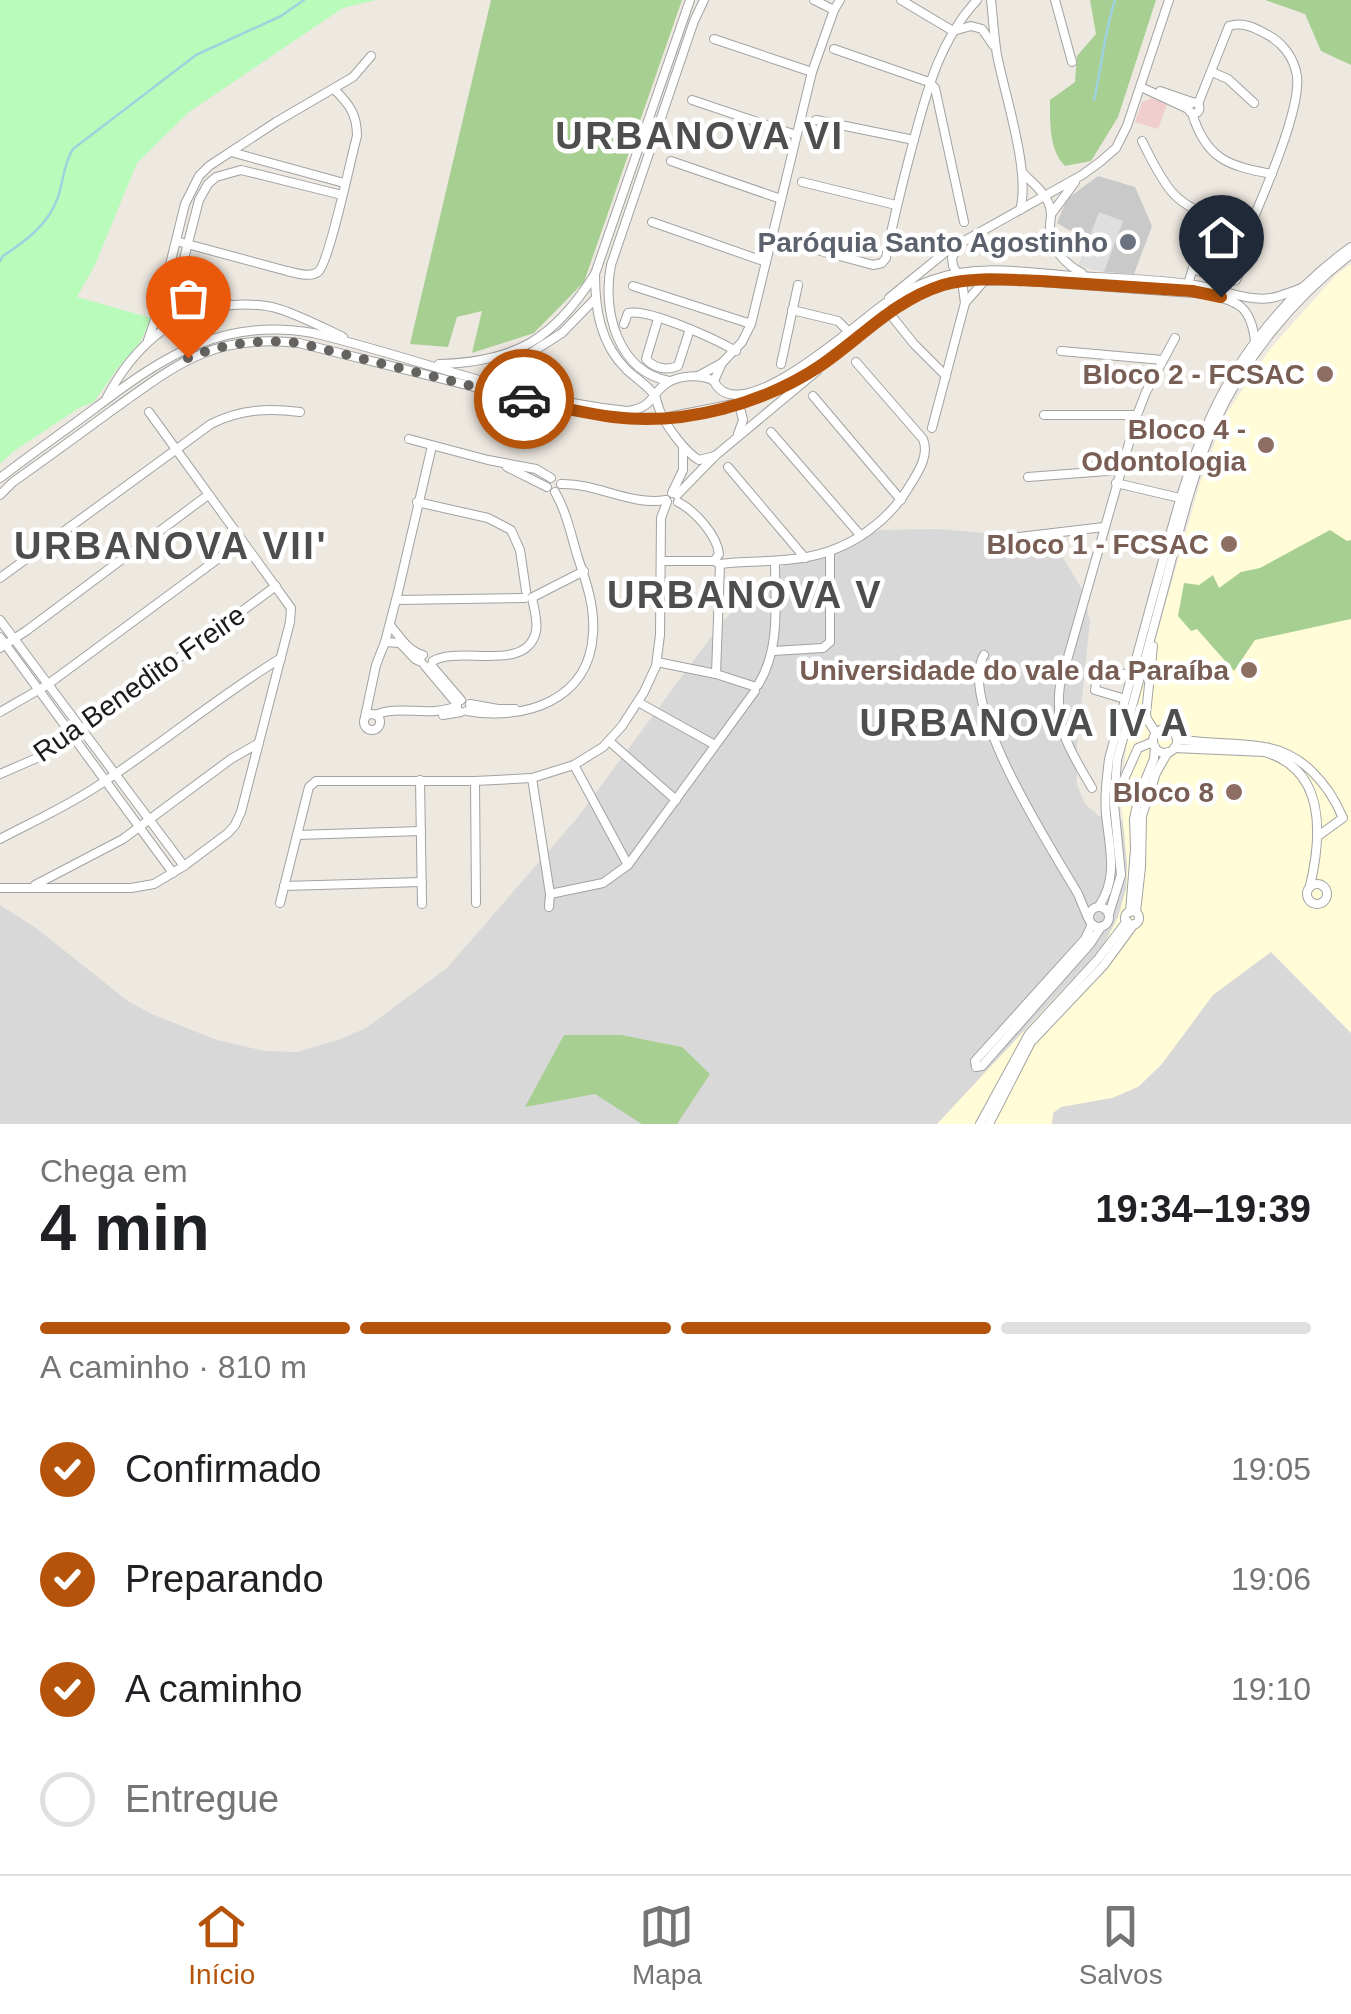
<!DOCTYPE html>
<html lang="pt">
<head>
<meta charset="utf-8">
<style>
	body { margin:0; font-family:Helvetica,sans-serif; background:#f6f6f6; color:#202124; height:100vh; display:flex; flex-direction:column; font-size:38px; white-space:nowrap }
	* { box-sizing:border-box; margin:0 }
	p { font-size:32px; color:#757577 }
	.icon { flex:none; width:55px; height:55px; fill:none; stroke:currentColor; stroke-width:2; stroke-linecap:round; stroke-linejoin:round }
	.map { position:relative; height:1124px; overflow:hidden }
	.drawer { display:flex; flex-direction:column; background:#fff; flex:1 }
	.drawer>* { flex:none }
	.pin { position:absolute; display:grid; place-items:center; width:85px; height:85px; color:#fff; margin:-102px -42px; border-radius:50% 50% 50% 0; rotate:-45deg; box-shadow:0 0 10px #0007 }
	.pin .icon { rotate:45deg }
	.courier { position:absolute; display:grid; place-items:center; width:100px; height:100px; margin:-50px; border:8px solid #b45309; border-radius:50%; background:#fff; color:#222; box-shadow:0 2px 12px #0007 }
	.headline em { font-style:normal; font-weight:700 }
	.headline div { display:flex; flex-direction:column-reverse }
	.headline { display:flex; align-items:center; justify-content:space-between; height:170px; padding:0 40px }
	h1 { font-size:65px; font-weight:700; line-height:75px }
	.bar { display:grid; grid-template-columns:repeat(4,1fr); gap:15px 10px; align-content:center; height:120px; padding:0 40px }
	.bar i { height:12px; border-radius:8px; background:#e0e0e0 }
	.bar .selected { background:#b45309 }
	.bar p { grid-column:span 4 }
	ol { padding:0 40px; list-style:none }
	li { display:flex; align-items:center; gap:30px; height:110px }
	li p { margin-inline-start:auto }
	li .icon { padding:10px; border-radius:50%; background:#b45309; color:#fff; stroke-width:4 }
	li:last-child { color:#757577 }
	li i { width:55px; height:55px; border:5px solid #e0e0e0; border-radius:50% }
	.menu { display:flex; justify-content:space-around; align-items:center; height:140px; border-top:2px solid #e0e0e0; background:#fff; font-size:28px; color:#757577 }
	.menu a { display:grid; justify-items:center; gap:5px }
	.menu .selected { color:#b45309 }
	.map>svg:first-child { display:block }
</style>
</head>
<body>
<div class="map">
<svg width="1351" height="1124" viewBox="0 0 1351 1124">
	<rect width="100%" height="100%" fill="#ede8e0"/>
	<!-- residential -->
	<path fill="#d9d8d8" d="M 939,529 L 1031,537 L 1060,553 L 1082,589 L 1090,621 L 1076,756 L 1077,785 L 1085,804 L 1099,816 L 1131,823 L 1351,739 L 1351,1124 L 0,1124 L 0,905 L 36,928 L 129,1002 L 154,1015 L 217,1040 L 265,1051 L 297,1052 L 341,1039 L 366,1028 L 447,968 L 578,817 L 722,622 L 764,579 L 789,562 L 880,530 Z"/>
	<!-- commercial -->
	<path fill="#f0cdce" d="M 1152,98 L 1167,104 L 1158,129 L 1135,122 L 1142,102 Z"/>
	<!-- education -->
	<path fill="#fffcd7" d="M 1351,264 L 1351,1033 L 1271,952 L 1213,995 L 1162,1064 L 1138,1087 L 1112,1098 L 1061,1107 L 1053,1113 L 1052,1124 L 937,1124 L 1103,946 L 1118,917 L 1126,889 L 1127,864 L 1121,801 L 1127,740 L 1200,483 L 1224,417 L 1270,349 L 1336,275 Z"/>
	<!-- religious -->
	<path fill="#c9c9c9" d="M 1098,176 L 1135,187 L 1152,226 L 1134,274 L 1104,272 L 1079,265 L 1088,241 L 1057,223 L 1067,199 Z"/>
	<!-- forest -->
	<g fill="#a8cf92">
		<path d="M 491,0 L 682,0 L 584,282 L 534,333 L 472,353 L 482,311 L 457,317 L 448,347 L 410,344 Z"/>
		<path d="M 1090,0 L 1156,0 L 1118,117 L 1091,161 L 1065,166 C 1049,150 1050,122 1050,100 L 1075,82 L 1077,56 L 1096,34 Z"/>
		<path d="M 1265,0 L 1351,0 L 1351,65 L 1321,51 L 1305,14 Z"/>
		<path d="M 1330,530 L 1347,541 L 1351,540 L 1351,619 L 1255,640 L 1234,671 L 1197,629 L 1191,631 L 1178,616 L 1184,583 L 1199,585 L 1213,575 L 1219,588 L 1241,572 L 1260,568 Z"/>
		<path d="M 564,1035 L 621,1035 L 682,1047 L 710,1074 L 677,1124 L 642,1124 L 595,1094 L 525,1107 Z"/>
	</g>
	<!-- park -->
	<path fill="#b9fbba" d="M 0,0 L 376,0 L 343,8 L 189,112 L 137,163 L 95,265 L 77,297 L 151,318 L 141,341 L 117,369 L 94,402 L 79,408 L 14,451 L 0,464 Z"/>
	<!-- parking -->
	<path fill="#dfdfdf" d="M 1099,212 L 1123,221 L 1104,272 L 1079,265 Z"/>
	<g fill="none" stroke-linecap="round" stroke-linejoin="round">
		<!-- stream -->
		<g stroke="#9ed3dd" stroke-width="2.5">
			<path d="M 1094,100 C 1102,67 1104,32 1115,0"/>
			<path d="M 0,261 L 3,256 C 27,240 48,225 58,197 C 64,180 63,165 73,149 L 196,55 L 281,16 L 304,0"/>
		</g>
		<defs>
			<g id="minor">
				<path d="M 690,0 L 595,274 C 595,309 600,343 626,369 C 635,378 648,385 655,396 C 656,398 659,410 660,411 C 666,426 685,452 699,460 L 715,456"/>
				<path d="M 814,0 L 834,10"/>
				<path d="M 901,0 L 953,31 L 971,26 L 982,29 L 993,45"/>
				<path d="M 991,0 C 993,18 994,37 997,55 C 1005,96 1031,173 1020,210"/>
				<path d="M 1055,0 L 1072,62"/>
				<path d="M 714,39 L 812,72"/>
				<path d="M 834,49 L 929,82 L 935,88 L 964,222"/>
				<path d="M 1212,72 L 1228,79 L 1254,103"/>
				<path d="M 1141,87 L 1188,109"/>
				<path d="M 1160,91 L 1192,102"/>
				<path d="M 692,100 L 796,135"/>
				<circle cx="1194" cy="108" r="5.5"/>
				<path d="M 1192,113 C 1206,159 1228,166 1272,174"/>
				<path d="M 816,120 L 914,140"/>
				<path d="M 1142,141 C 1150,157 1159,176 1171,191 C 1186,209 1229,229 1251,224 C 1265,191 1301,109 1297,76 C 1294,57 1282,42 1266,34 C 1254,27 1242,22 1229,26 L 1198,104"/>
				<path d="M 231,152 L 344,183"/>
				<path d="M 671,161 L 781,199"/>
				<path d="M 1022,172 C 1031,182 1044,191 1049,204 C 1053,213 1050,218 1050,228 C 1051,249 1065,264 1082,273"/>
				<path d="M 802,182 L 896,205"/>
				<path d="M 1052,213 L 1075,182"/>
				<path d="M 652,222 L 766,262"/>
				<path d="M 176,241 L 287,271 C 296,273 310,278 318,272 C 329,264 351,157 357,136 C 357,114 349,104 334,89"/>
				<path d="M 788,242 L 873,265 L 882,263 L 886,258 C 893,219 903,181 913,143 C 927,91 939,41 977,0"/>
				<path d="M 1188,284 L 1198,252 L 1201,250 L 1239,262 L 1241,268 L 1236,280 L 1227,282 L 1193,269"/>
				<path d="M 633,286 L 751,324"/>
				<path d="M 889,298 L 948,250 L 1082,175 L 1100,162 L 1116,148 L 1127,126 L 1169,0"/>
				<path d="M 965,303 L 985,280"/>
				<path d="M 206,308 C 191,301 181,297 179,278 L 199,200 L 208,184 L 216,177 L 241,170 L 342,195"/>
				<path d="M 886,309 L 914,344 L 946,376"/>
				<path d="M 792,310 L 838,321 L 849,332"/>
				<path d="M 658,319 L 646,359 C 654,368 666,371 678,366 L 690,329"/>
				<path d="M 624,324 L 628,313 C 648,308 715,339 736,351"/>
				<path d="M 148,340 L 160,305 L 185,204 L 199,176 L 209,166 L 276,122 L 353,77 L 371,56"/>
				<path d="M 1061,351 L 1163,360"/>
				<path d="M 722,363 L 742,342 L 751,324 L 812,72 L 834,10 L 840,0"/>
				<path d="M 439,364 C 516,362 554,339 595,274"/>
				<path d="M 781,364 L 798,285"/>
				<path d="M 700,375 L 722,363 L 714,381"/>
				<path d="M 669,381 C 617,371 602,310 611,265 L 694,21 L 704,0"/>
				<path d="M 510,387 L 507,373 L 510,366 L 562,333 L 594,300"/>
				<path d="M 813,396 L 901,500"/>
				<path d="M 107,397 C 133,348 174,309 232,305 C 248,304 264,304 279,309 C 301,316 322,327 343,337"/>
				<path d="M 738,400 L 743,420 L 738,434"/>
				<path d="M 1044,415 L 1137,415"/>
				<path d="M 932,428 L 965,303 L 962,281 L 953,266 L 952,258 L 957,248"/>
				<path d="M 771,432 L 861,536"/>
				<path d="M 409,439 L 488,460 L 536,469 L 551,478"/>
				<path d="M 507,467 L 547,487"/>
				<path d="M 728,467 L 805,558"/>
				<path d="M 1028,477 L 1120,470"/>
				<path d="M 0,478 C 31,454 63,432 94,409 C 164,356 222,317 313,333 C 418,358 520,400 627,411 C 654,408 651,393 667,383 C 680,375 701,374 714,381 C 738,433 858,322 884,304 C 899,294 915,286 932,280 C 976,263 1029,273 1075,276 C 1113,278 1151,279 1189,284 C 1215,287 1246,302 1271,298 C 1283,296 1295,290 1307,286"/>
				<path d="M 1116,483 L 1180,498"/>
				<path d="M 561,484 C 597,483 630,506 666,500"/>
				<path d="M 672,493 L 683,470 L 683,447"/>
				<path d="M 0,495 L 13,482 C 47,458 81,433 114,409 C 178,363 215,333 299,343 L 567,410 L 614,417 L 663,418 L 739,403 L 793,381 L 823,363 L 901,304 L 924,291 L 952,282 L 1013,280 L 1207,294 C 1239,301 1251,307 1255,341"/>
				<path d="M 677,495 L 715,456 L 817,371"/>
				<path d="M 417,502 L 488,518 L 511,530 L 520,550 L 526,591"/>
				<path d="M 678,502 C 695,511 717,535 719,554 L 714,561"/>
				<path d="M 1019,537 L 1104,527"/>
				<path d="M 662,561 L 714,561 L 720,564 C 749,560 778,563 807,557 C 851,549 890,521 912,482 C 920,469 929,454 923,439 L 856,362"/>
				<path d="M 0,578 L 211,424 C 241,409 268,408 300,412"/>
				<path d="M 533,597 L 584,571"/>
				<path d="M 396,600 L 525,598"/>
				<path d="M 0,620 L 184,866"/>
				<path d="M 390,625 C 400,637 408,651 423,655"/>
				<path d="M 0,637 L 173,873"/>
				<path d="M 385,642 L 400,643 L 415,659 L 421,662"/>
				<path d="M 1153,646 L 1146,714 L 1147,719 L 1156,733"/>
				<path d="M 0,648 L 26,631 L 208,495"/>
				<path d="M 773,651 L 823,648 L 830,642 L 830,552"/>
				<path d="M 984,655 C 956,703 1052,849 1078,894 L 1088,918"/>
				<path d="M 433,661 C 459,645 527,674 536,631 C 538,621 534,608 532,598"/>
				<path d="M 657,662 L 716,674 L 753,686"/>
				<path d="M 431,665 L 461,700"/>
				<path d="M 425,666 L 457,704"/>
				<path d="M 716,674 L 720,564"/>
				<path d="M 758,685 C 781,648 775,603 775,561"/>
				<path d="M 1125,699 L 1095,690 L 1099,669 L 1102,668 L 1132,676"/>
				<path d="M 638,702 L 715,745"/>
				<path d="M 470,704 L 498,709 L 515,709"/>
				<path d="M 467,711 C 524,721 590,701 593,633 C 595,607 586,581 578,558 C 571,535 567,513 555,492"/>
				<path d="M 0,712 L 47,685 L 242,541"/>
				<circle cx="372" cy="722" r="8"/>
				<path d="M 375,715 C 400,704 429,718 457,706"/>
				<path d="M 443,715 L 461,712"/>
				<path d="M 365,717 L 376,665 L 385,642 L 398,592 L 432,446"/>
				<circle cx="1165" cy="741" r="12"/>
				<path d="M 1177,739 C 1206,744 1235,742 1264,747 C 1302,752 1329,785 1343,818 L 1318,836"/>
				<path d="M 609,741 L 676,800"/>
				<path d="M 1174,748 L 1264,752 C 1326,769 1322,835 1310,886"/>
				<path d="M 574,765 L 628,865"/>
				<path d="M 0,774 L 37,758 L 63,743 L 276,586"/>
				<path d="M 532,778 L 550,894 L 549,907"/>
				<path d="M 420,780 L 422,904"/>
				<path d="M 475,781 L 476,903"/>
				<path d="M 1092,788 C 1071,752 1054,728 1060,685 L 1137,415 L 1146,392 L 1175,338"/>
				<path d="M 1117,795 L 1138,748 L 1153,742"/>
				<path d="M 297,835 L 421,831"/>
				<path d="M 0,839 C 34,821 70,805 102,783 C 163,743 219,696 281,658"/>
				<circle cx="1317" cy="894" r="10"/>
				<path d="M 35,885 L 123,839 L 231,759 L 259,743"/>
				<path d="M 284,886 L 422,882"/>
				<path d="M 0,888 L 131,888 L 154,884 L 184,866 L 228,833 L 235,825 L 241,812 L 290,622 L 291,608 L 149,412"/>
				<path d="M 550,894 L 603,883 L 628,865 L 755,691"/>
				<path d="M 280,903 L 309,787 L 316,781 L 475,781 L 532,778 L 574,765 L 603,747 L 622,726 L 644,692 L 656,666 L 660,635 L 661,518 L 667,502"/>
				<path d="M 1099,906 C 1119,877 1109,846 1106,814 C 1104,795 1107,778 1109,759 C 1125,700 1141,641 1157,582 C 1172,529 1185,474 1208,423 C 1238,354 1290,291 1351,247"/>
				<circle cx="1099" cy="917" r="10"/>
				<circle cx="1132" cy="918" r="7"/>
				<path d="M 1130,912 L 1135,849 L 1134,819 L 1139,795 L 1154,759 L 1155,747"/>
				<path d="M 1136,912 L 1141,867 L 1142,816 L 1156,773 L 1168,752"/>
				<path d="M 1109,914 L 1121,875 L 1114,804 L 1117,760 C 1133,704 1148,648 1163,592 C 1178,536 1191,478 1214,425 C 1243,359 1294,298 1351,254"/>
				<path d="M 1092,924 L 1085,939 L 975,1061 L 976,1067 L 982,1066 L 1090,944 L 1101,927"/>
				<path d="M 980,1124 L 1029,1034 L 1099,958 L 1127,921"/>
				<path d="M 989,1124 L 1031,1042 L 1104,965 L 1134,924"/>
			</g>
		</defs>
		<!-- minor casing -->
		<use href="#minor" stroke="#a2a2a2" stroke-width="10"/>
		<!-- minor -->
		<use href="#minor" stroke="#fff" stroke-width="8"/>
	</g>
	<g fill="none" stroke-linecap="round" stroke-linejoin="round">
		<!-- done -->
		<path stroke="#646360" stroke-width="10" stroke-dasharray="0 18" d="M 188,358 C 225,343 259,339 299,343 L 524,399"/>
		<!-- route -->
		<path stroke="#b45309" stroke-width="12" d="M 524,399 C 553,406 583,413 613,417 C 684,426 764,404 823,364 C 863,336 895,300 943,285 C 973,276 1009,280 1041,281 C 1091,284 1142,288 1192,291 L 1221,297"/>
	</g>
	<!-- markers -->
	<circle fill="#6b7280" stroke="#fff" stroke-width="4" cx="1128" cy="242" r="10"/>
	<g fill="#8d6e63" stroke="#fff" stroke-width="4">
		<circle cx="1325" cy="374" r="10"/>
		<circle cx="1266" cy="445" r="10"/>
		<circle cx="1229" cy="544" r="10"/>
		<circle cx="1249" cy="670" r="10"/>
		<circle cx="1234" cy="792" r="10"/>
	</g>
	<g text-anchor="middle" stroke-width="9" stroke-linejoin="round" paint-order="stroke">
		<!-- worship labels -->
		<g font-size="28" font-weight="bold" fill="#5b616d" stroke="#fff" text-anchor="end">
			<text x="1108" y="252">Paróquia Santo Agostinho</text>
		</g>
		<!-- education labels -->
		<g font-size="28" font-weight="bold" fill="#785e54" stroke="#fff" text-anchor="end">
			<text x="1305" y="384">Bloco 2 - FCSAC</text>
			<text x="1246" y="439">Bloco 4 -<tspan x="1246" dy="32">Odontologia</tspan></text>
			<text x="1209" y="554">Bloco 1 - FCSAC</text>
			<text x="1229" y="680">Universidade do vale da Paraíba</text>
			<text x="1214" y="802">Bloco 8</text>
		</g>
		<!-- street labels -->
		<g font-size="28" fill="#1b1b1b" stroke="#fff">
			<text transform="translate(139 683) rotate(-35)" y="10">Rua Benedito Freire</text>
		</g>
		<!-- district labels -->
		<g font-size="38" font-weight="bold" letter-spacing="2.5" fill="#4e4e4e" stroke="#fff">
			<text x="700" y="149">URBANOVA VI</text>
			<text x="171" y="559">URBANOVA VII'</text>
			<text x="745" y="608">URBANOVA V</text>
			<text x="1025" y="736">URBANOVA IV A</text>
		</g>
	</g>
</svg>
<div class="pin" style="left:188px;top:358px;background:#ea580c"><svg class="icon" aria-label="bag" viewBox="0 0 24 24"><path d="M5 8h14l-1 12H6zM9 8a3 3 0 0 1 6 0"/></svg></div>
<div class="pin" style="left:1221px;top:297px;background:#1f2937"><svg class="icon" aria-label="home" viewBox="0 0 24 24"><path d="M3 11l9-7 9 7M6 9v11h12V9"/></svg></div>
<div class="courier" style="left:524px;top:399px"><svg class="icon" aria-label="car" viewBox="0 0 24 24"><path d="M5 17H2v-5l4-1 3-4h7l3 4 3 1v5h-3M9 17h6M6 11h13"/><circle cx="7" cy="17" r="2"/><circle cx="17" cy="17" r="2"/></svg></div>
</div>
<section class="drawer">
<div class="headline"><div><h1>4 min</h1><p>Chega em</p></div><em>19:34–19:39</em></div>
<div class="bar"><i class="selected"></i><i class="selected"></i><i class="selected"></i><i></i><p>A caminho · 810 m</p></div>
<ol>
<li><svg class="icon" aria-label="check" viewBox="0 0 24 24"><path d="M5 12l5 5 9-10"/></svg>Confirmado<p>19:05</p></li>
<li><svg class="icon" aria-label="check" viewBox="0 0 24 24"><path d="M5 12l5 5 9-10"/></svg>Preparando<p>19:06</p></li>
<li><svg class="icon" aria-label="check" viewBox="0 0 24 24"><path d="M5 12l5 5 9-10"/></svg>A caminho<p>19:10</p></li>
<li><i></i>Entregue</li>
</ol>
</section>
<nav class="menu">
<a class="selected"><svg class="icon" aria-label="home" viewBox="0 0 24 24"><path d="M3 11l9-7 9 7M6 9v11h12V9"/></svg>Início</a>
<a><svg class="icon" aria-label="map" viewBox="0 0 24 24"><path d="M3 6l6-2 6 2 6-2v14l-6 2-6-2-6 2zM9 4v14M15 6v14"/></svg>Mapa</a>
<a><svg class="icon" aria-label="saved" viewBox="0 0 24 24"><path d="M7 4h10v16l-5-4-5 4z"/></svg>Salvos</a>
</nav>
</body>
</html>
